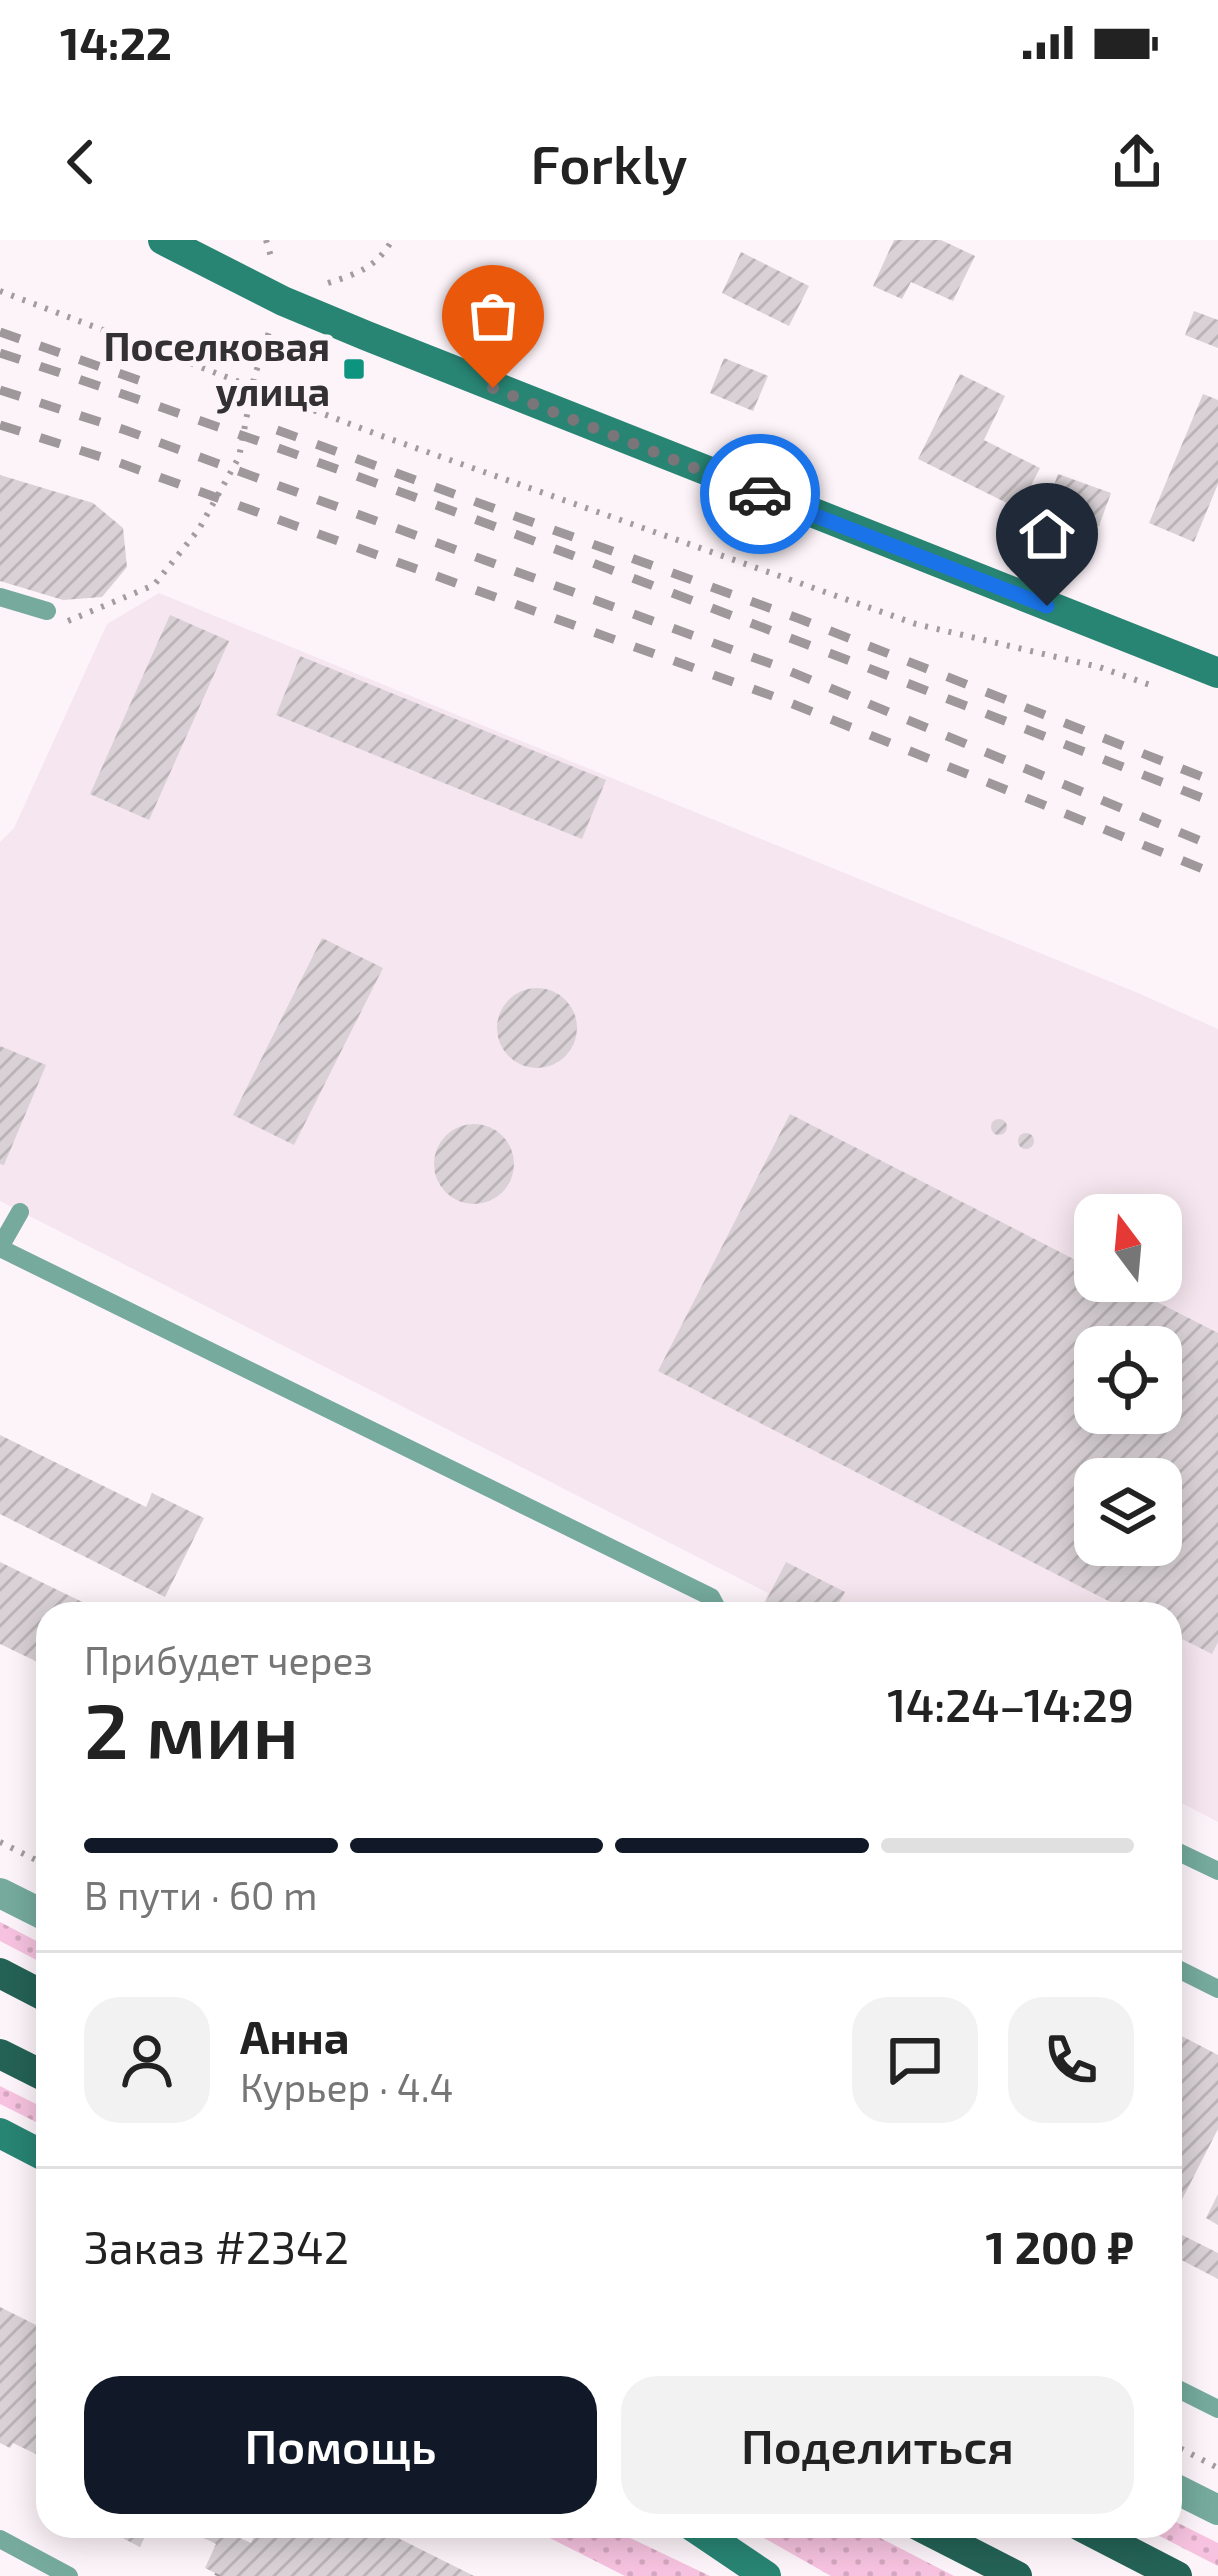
<!DOCTYPE html>
<html lang="ru">
<head>
<meta charset="utf-8">
<style>
	body { margin:0; font-family:"Exo 2",sans-serif; background:#f2f2f2; color:#222; height:100vh; display:flex; flex-direction:column; font-size:45px; white-space:nowrap }
	* { box-sizing:border-box; margin:0 }
	p { font-size:39px; color:#767676 }
	.icon { flex:none; width:66px; height:66px; fill:none; stroke:currentColor; stroke-width:2; stroke-linecap:round; stroke-linejoin:round }
	.map { position:relative; flex:1; overflow:hidden }
	.side { position:absolute; left:36px; top:1362px; width:1146px; height:936px; display:flex; flex-direction:column; background:#fff; border-radius:36px; box-shadow:0 6px 30px #0003 }
	.side>* { flex:none }
	.needle { width:78px; rotate:344deg }
	.buttons { position:absolute; left:1074px; top:954px; display:grid; gap:24px }
	.buttons a { display:grid; place-items:center; width:108px; height:108px; border-radius:24px; background:#fff; box-shadow:0 6px 30px #0003; font-size:60px }
	.pin { position:absolute; display:grid; place-items:center; width:102px; height:102px; color:#fff; margin:-123px -51px; border-radius:50% 50% 50% 0; rotate:-45deg; box-shadow:0 0 12px #0007 }
	.pin .icon { rotate:45deg }
	.courier { position:absolute; display:grid; place-items:center; width:120px; height:120px; margin:-60px; border:9px solid #1a73e8; border-radius:50%; background:#fff; color:#222; box-shadow:0 3px 15px #0007 }
	.head em { font-style:normal; font-weight:600 }
	.head div { display:flex; flex-direction:column-reverse }
	.head { display:flex; align-items:center; justify-content:space-between; height:204px; padding:0 48px }
	h1 { font-size:78px; font-weight:600; line-height:90px }
	.bar { display:grid; grid-template-columns:repeat(4,1fr); gap:18px 12px; align-content:center; height:144px; padding:0 48px }
	.bar i { height:15px; border-radius:9px; background:#e0e0e0 }
	.bar .selected { background:#111827 }
	.bar p { grid-column:span 4 }
	.line { display:flex; align-items:center; gap:30px; padding:0 48px; border-top:3px solid #e0e0e0 }
	.line div { flex:1 }
	.round { display:grid; place-items:center; flex:none; width:126px; height:126px; border-radius:36px; background:#f2f2f2 }
	.action { display:flex; gap:24px; margin-top:auto; padding:24px 48px }
	.action a { flex:1; height:138px; border-radius:36px; background:#111827; color:#fff; font-size:48px; font-weight:600; line-height:138px; text-align:center }
	.action a+a { background:#f2f2f2; color:#222 }
	.status { display:flex; justify-content:space-between; align-items:center; height:84px; padding:0 60px; background:#fff; direction:ltr }
	.status svg { height:33px; fill:currentColor }
	header { display:flex; justify-content:space-between; align-items:center; height:156px; padding:0 48px; background:#fff; font-size:54px; font-weight:600 }
	.map>svg:first-child { display:block }
</style>
</head>
<body>
<div class="status"><b>14:22</b><svg viewBox="0 0 49 12"><path d="M0 12V9h3v3zM5 12V6h3v6zM10 12V3h3v9zM15 12V0h3v12zM26 1h20v11H26zM47 4h2v5h-2z"/></svg></div>
<header><svg class="icon" aria-label="back" viewBox="0 0 24 24"><path d="M15 5l-7 7 7 7"/></svg>Forkly<svg class="icon" aria-label="share" viewBox="0 0 24 24"><path d="M12 15V3M7 8l5-5 5 5M5 13v7h14v-7"/></svg></header>
<div class="map">
<svg width="1218" height="2336" viewBox="0 0 1218 2336">
	<defs>
		<pattern id="grass-dots" width="8" height="8" patternUnits="userSpaceOnUse" patternTransform="scale(3)"><rect width="8" height="8" fill="#f6c2df"/><path d="M2 2h.1M6 6h.1" fill="none" stroke="#d4a7c0" stroke-width="1.8" stroke-linecap="round"/></pattern>
		<pattern id="building-hatch" width="6" height="6" patternUnits="userSpaceOnUse" patternTransform="scale(3)"><rect width="6" height="6" fill="#d9d1d5"/><path d="M-1 1l2-2M0 6l6-6M5 7l2-2" fill="none" stroke="#bbb4b7"/></pattern>
	</defs>
	<rect width="100%" height="100%" fill="#fdf4f9"/>
	<!-- built -->
	<path fill="#f6e6ef" fill-rule="evenodd" d="M 159,353 L 1138,753 L 1218,789 L 1218,1582 L 1170,1557 L 1170,1374 L 759,1374 L 768,1353 L 0,961 L 0,602 L 14,588 L 107,384 ZM 1095,975 L 1161,975 L 1161,1041 L 1095,1041 ZM 1095,1107 L 1161,1107 L 1161,1173 L 1095,1173 ZM 1095,1239 L 1161,1239 L 1161,1305 L 1095,1305 Z"/>
	<!-- grass -->
	<g fill="url(#grass-dots)">
		<path d="M 0,1682 L 48,1707 L 48,1726 L 0,1701 Z"/>
		<path d="M 0,1846 L 48,1870 L 48,1888 L 0,1864 Z"/>
		<path d="M 1170,2279 L 1218,2303 L 1218,2326 L 1140,2286 L 1170,2286 Z"/>
		<path d="M 526,2286 L 605,2286 L 710,2336 L 625,2336 Z"/>
		<path d="M 743,2286 L 857,2286 L 954,2336 L 831,2336 Z"/>
	</g>
	<!-- building -->
	<g fill="url(#building-hatch)" fill-rule="evenodd">
		<path d="M 894,0 L 941,0 L 975,16 L 953,61 L 911,42 L 902,59 L 873,46 Z"/>
		<path d="M 741,12 L 809,46 L 789,86 L 722,53 Z"/>
		<path d="M 1194,71 L 1218,80 L 1218,108 L 1185,95 Z"/>
		<path d="M 724,118 L 768,136 L 753,171 L 710,153 Z"/>
		<path d="M 960,134 L 1005,156 L 984,200 L 1040,228 L 1019,269 L 918,219 Z"/>
		<path d="M 1203,154 L 1218,160 L 1218,244 L 1194,302 L 1149,283 Z"/>
		<path d="M 1058,234 L 1111,253 L 1099,286 L 1046,268 Z"/>
		<path d="M 0,235 L 93,263 L 123,288 L 127,327 L 102,357 L 63,360 L 0,341 Z"/>
		<path d="M 170,375 L 229,401 L 149,580 L 90,554 Z"/>
		<path d="M 300,416 L 606,540 L 582,599 L 276,475 Z"/>
		<path d="M 322,698 L 383,728 L 294,905 L 233,875 Z"/>
		<circle cx="537" cy="788" r="40"/>
		<path d="M 0,806 L 46,825 L 4,925 L 0,924 Z"/>
		<path d="M 790,874 L 1095,1030 L 1095,1041 L 1116,1041 L 1218,1093 L 1218,1402 L 1212,1414 L 1170,1393 L 1170,1374 L 1134,1374 L 658,1131 ZM 1095,1107 L 1161,1107 L 1161,1173 L 1095,1173 ZM 1095,1239 L 1161,1239 L 1161,1305 L 1095,1305 Z"/>
		<circle cx="999" cy="887" r="8"/>
		<circle cx="474" cy="924" r="40"/>
		<circle cx="1026" cy="901" r="8"/>
		<path d="M 0,1195 L 146,1267 L 152,1253 L 204,1278 L 165,1357 L 0,1274 Z"/>
		<path d="M 0,1322 L 107,1374 L 48,1374 L 48,1427 L 0,1404 Z"/>
		<path d="M 786,1322 L 845,1352 L 833,1374 L 759,1374 Z"/>
		<path d="M 1170,1790 L 1218,1815 L 1218,1889 L 1170,1983 Z"/>
		<path d="M 1218,1954 L 1218,1985 L 1206,1978 Z"/>
		<path d="M 1170,1989 L 1218,2013 L 1218,2039 L 1170,2014 Z"/>
		<path d="M 0,2067 L 48,2091 L 48,2220 L 13,2203 L 10,2208 L 0,2203 Z"/>
		<path d="M 109,2286 L 150,2286 L 140,2307 L 107,2290 Z"/>
		<path d="M 180,2286 L 225,2286 L 223,2290 L 251,2303 L 259,2286 L 374,2286 L 474,2336 L 221,2336 L 205,2328 L 216,2304 Z"/>
	</g>
	<g fill="none" stroke-linecap="round" stroke-linejoin="round">
		<!-- path -->
		<g stroke="#a29ca0" stroke-width="6" stroke-dasharray="3 9" stroke-linecap="butt">
			<path d="M 266,0 L 272,20"/>
			<path d="M 328,43 C 357,34 377,27 392,0"/>
			<path d="M 0,51 L 379,195 L 916,384 L 1099,427 L 1153,446"/>
			<path d="M 68,381 L 154,345 L 199,289 L 239,217 L 254,138 L 269,92"/>
			<path d="M 0,1602 L 48,1626"/>
			<path d="M 1170,2203 L 1218,2228"/>
			<path d="M 237,2296 L 242,2286"/>
			<path d="M 217,2336 L 218,2334"/>
		</g>
		<!-- lane -->
		<g stroke="#75aa9d" stroke-width="18">
			<path d="M 0,357 L 47,371"/>
			<path d="M 0,1007 L 20,972"/>
			<path d="M 0,1008 L 711,1357 L 720,1374"/>
			<path d="M 1170,1608 L 1218,1631"/>
			<path d="M 1170,1725 L 1218,1749"/>
			<path d="M 1170,2145 L 1218,2169"/>
			<path d="M 0,2299 L 69,2336"/>
		</g>
		<!-- street -->
		<g stroke="#75aa9d" stroke-width="30">
			<path d="M 0,1653 L 48,1677"/>
			<path d="M 1170,2246 L 1218,2270"/>
		</g>
		<!-- secondary -->
		<g stroke="#288473" stroke-width="30">
			<path d="M 163,0 L 283,61 L 367,96 L 1218,433"/>
			<path d="M 0,1893 L 48,1918"/>
			<path d="M 692,2286 L 766,2336"/>
		</g>
		<!-- primary -->
		<g stroke="#246255" stroke-width="30">
			<path d="M 0,1733 L 48,1758"/>
			<path d="M 0,1814 L 48,1838"/>
			<path d="M 919,2286 L 1017,2336"/>
			<path d="M 1080,2286 L 1177,2336"/>
		</g>
		<!-- rail -->
		<g stroke="#9e989b" stroke-width="9" stroke-dasharray="21 21" stroke-linecap="butt">
			<path d="M 0,92 L 147,143"/>
			<path d="M 0,113 C 411,248 815,407 1218,564"/>
			<path d="M 0,150 L 125,190 L 777,426 L 1218,608"/>
			<path d="M 0,185 L 117,222 L 778,458 L 1218,635"/>
			<path d="M 277,190 L 800,379 L 1218,543"/>
		</g>
	</g>
	<g fill="none" stroke-linecap="round" stroke-linejoin="round">
		<!-- done -->
		<path stroke="#7a7578" stroke-width="12" stroke-dasharray="0 21.6" d="M 493,148 L 760,254"/>
		<!-- route -->
		<path stroke="#1a73e8" stroke-width="15" d="M 760,254 L 1047,366"/>
	</g>
	<!-- markers -->
	<rect fill="#0d947f" stroke="#fdf4f9" stroke-width="4.5" x="342" y="117" width="24" height="24" rx="6"/>
	<g text-anchor="middle" stroke-width="12" stroke-linejoin="round" paint-order="stroke">
		<!-- poi labels -->
		<g font-size="39" font-weight="bold" fill="#343133" stroke="#fdf4f9" text-anchor="end">
			<text x="330" y="121">Поселковая<tspan x="330" dy="45">улица</tspan></text>
		</g>
	</g>
</svg>
<div class="buttons">
<a><svg class="needle" viewBox="-14 -14 28 28"><path d="M0-13l5 13h-10z" fill="#e53935"/><path d="M0 13l5-13h-10z" fill="#767676"/></svg></a>
<a><svg class="icon" aria-label="locate" viewBox="0 0 24 24"><circle cx="12" cy="12" r="6"/><path d="M12 2v4M12 18v4M2 12h4M18 12h4"/></svg></a>
<a><svg class="icon" aria-label="layers" viewBox="0 0 24 24"><path d="M12 4l9 5-9 5-9-5zM3 14l9 5 9-5"/></svg></a>
</div>
<div class="pin" style="left:493px;top:148px;background:#ea580c"><svg class="icon" aria-label="bag" viewBox="0 0 24 24"><path d="M5 8h14l-1 12H6zM9 8a3 3 0 0 1 6 0"/></svg></div>
<div class="pin" style="left:1047px;top:366px;background:#1f2937"><svg class="icon" aria-label="home" viewBox="0 0 24 24"><path d="M3 11l9-7 9 7M6 9v11h12V9"/></svg></div>
<div class="courier" style="left:760px;top:254px"><svg class="icon" aria-label="car" viewBox="0 0 24 24"><path d="M5 17H2v-5l4-1 3-4h7l3 4 3 1v5h-3M9 17h6M6 11h13"/><circle cx="7" cy="17" r="2"/><circle cx="17" cy="17" r="2"/></svg></div>
<section class="side">
<div class="head"><div><h1>2 мин</h1><p>Прибудет через</p></div><em>14:24–14:29</em></div>
<div class="bar"><i class="selected"></i><i class="selected"></i><i class="selected"></i><i></i><p>В пути · 60 m</p></div>
<div class="line" style="height:216px"><a class="round"><svg class="icon" aria-label="person" viewBox="0 0 24 24"><circle cx="12" cy="8" r="4"/><path d="M4 21q1-7 8-7t8 7"/></svg></a><div><b>Анна</b><p>Курьер · 4.4</p></div><a class="round"><svg class="icon" aria-label="chat" viewBox="0 0 24 24"><path d="M4 5h16v11H9l-5 4z"/></svg></a><a class="round"><svg class="icon" aria-label="phone" viewBox="0 0 24 24"><path d="M5 4h4l2 5-3 2q2 4 5 5l2-3 5 2v4C11 20 4 13 5 4z"/></svg></a></div>
<div class="line" style="height:156px"><div>Заказ #2342</div><b>1 200 ₽</b></div>
<div class="action"><a>Помощь</a><a>Поделиться</a></div>
</section>
</div>
</body>
</html>
